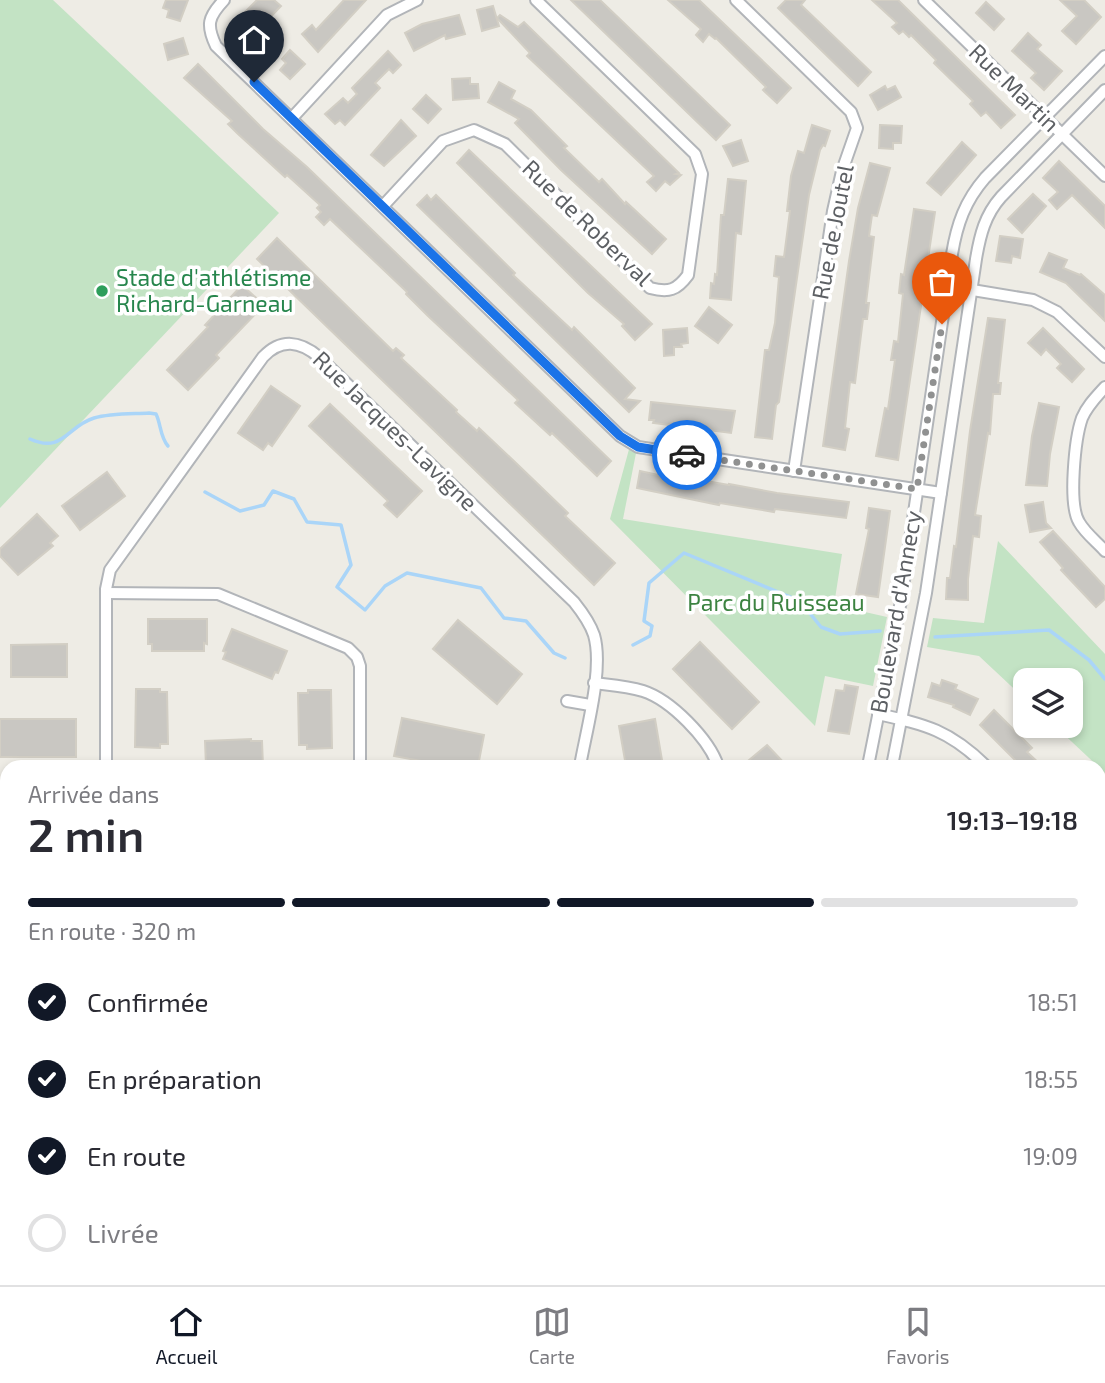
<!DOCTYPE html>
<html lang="fr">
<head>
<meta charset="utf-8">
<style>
	body { margin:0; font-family:"Exo 2",sans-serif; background:#f7f7f7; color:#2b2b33; height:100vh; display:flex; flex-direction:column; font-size:26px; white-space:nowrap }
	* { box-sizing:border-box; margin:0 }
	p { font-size:23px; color:#7c7c81 }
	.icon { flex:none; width:38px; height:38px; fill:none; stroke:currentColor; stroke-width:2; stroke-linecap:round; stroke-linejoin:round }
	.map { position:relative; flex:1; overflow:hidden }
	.panel { position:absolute; left:0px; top:760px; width:1106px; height:527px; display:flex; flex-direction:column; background:#fff; border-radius:21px 21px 0 0; box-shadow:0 4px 10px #0003 }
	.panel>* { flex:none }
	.fabs { position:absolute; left:1013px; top:668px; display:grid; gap:14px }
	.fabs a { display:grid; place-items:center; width:70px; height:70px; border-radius:14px; background:#fff; box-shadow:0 4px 10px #0003; font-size:35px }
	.pin { position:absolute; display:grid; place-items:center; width:60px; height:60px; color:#fff; margin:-72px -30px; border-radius:50% 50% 50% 0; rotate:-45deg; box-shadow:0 0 7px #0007 }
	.pin .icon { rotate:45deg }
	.courier { position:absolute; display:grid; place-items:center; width:70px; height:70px; margin:-35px; border:5px solid #1a73e8; border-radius:50%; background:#fff; color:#222; box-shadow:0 2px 9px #0007 }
	.head em { font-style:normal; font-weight:600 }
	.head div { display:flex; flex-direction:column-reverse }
	.head { display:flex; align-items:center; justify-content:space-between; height:119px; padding:0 28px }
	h1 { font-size:46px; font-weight:600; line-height:52px }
	.bar { display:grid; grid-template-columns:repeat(4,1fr); gap:10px 7px; align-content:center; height:84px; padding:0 28px }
	.bar i { height:9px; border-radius:5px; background:#e1e1e2 }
	.bar .selected { background:#111827 }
	.bar p { grid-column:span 4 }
	ol { padding:0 28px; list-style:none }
	li { display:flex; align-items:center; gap:21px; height:77px }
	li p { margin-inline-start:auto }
	li .icon { padding:7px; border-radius:50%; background:#111827; color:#fff; stroke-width:4 }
	li:last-child { color:#7c7c81 }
	li i { width:38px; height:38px; border:4px solid #e1e1e2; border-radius:50% }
	.dock { display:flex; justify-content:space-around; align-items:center; height:98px; border-top:2px solid #e1e1e2; background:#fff; font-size:19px; color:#7c7c81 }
	.dock a { display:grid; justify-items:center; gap:4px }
	.dock .selected { color:#111827 }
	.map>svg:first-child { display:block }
</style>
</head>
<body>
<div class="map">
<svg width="1105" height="1285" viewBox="0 0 1105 1285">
	<rect width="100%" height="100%" fill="#eeece5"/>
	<!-- green -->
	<g fill="#c3e3c4">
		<path d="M 0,0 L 53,0 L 279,213 L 0,508 Z"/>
		<path d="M 631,442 L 638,443 L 623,519 L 842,554 L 834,605 L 887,617 L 873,686 L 825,676 L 815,726 L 610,519 Z"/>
		<path d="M 998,541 L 1105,654 L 1105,773 L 1055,726 L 1071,726 L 1071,681 L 1026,681 L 1025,699 L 979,656 L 927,647 L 933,618 L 984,623 Z"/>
	</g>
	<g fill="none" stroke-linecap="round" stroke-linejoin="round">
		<!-- stream -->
		<g stroke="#aad5f8" stroke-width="3.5">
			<path d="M 30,439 C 63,454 67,426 94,418 C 111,413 132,414 149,413 L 156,414 C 161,424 160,437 168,446"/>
			<path d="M 205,492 L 240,511 L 264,505 L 273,491 L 294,499 L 307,522 L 341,525 L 351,565 L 337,587 L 365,610 L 385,586 L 407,573 L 481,588 L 504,618 L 526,621 L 554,653 L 565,658"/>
			<path d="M 935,637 L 1049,630 L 1089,660 L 1105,679"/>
			<path d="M 633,645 L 650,636 L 652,626 L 644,621 L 649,583 L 684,553 L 800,601 L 821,627 L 840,634 L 880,631"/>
		</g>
	</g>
	<!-- building -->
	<g fill="#c9c7c2" stroke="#d2cec4" stroke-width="2">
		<path d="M 166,0 L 188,0 L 180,21 L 167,17 L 169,10 L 163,8 Z"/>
		<path d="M 257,0 L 274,0 L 281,6 L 253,35 L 247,29 L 241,36 L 231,26 Z"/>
		<path d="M 344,0 L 366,0 L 318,52 L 302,34 L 312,25 L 316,30 Z"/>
		<path d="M 571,0 L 600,0 L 730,125 L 716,140 Z"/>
		<path d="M 668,0 L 699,0 L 791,88 L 777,103 L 763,90 L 766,87 L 716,38 L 715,39 L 709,34 L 703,42 L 696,35 L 701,29 Z"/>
		<path d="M 786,0 L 805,0 L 801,5 L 871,72 L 858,86 L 778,8 Z"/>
		<path d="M 872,0 L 898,0 L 1015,115 L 1001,128 L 986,112 L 981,116 L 970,104 L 973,101 L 934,63 L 936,60 L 911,35 L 909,37 L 903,31 L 899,34 L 892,27 L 897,23 Z"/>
		<path d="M 1060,0 L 1084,0 L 1101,17 L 1076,44 L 1062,31 L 1077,16 Z"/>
		<path d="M 986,2 L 1004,19 L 994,30 L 976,13 Z"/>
		<path d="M 493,6 L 499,26 L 482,31 L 477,10 Z"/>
		<path d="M 459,15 L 465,34 L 446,39 L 445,35 L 414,51 L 405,33 L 422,24 Z"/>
		<path d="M 500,15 L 518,27 L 524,22 L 679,173 L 676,174 L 681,175 L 670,185 L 665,181 L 656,191 L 647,182 L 654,176 L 527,56 L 530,53 L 497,18 Z"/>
		<path d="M 1028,33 L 1041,45 L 1037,49 L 1062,71 L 1044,90 L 1031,78 L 1036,73 L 1012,51 Z"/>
		<path d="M 183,38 L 188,54 L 168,60 L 164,44 Z"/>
		<path d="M 290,50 L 305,64 L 290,79 L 280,70 L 286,63 L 282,59 Z"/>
		<path d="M 388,51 L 401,65 L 393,73 L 389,69 L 375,83 L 380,88 L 345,125 L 340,120 L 335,124 L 325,114 L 343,98 L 348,103 L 357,94 L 352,88 Z"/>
		<path d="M 198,64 L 263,129 L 307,167 L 611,461 L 597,476 L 552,433 L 550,435 L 515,403 L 518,400 L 428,316 L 406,294 L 407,292 L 330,219 L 324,225 L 316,217 L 321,212 L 317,208 L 320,205 L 287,175 L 285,177 L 238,134 L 228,124 L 232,121 L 184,78 Z"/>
		<path d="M 470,78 L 470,84 L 478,84 L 479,98 L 453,100 L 452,79 Z"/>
		<path d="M 499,82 L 515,91 L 511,99 L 531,110 L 567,146 L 564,148 L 599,182 L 602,179 L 625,204 L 626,202 L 666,239 L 652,254 L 561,170 L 515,123 L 519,119 L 488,102 Z"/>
		<path d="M 885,86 L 887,90 L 895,86 L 901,97 L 878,110 L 870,95 Z"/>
		<path d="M 426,95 L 441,109 L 428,123 L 413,109 Z"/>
		<path d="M 401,120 L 416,136 L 384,166 L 371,155 Z"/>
		<path d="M 812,125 L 830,131 L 825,146 L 823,145 L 820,150 L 809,195 L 779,402 L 776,405 L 772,439 L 755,437 L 765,350 L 769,350 L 775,323 L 779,277 L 774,276 L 776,256 L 784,257 L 790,211 L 787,211 L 791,176 L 798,151 L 804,153 Z"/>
		<path d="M 880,125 L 902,126 L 901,143 L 893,143 L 893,149 L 879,148 Z"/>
		<path d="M 741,140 L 748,161 L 733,166 L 723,146 Z"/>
		<path d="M 962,142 L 976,155 L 941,195 L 927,183 Z"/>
		<path d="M 469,150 L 652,324 L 635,340 L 622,326 L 624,324 L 588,293 L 457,163 Z"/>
		<path d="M 1059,161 L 1105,206 L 1105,228 L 1072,195 L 1057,209 L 1049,200 L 1058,192 L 1043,178 Z"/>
		<path d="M 870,163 L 890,168 L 877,216 L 872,215 L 869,236 L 874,237 L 866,303 L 869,303 L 867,319 L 863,319 L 855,383 L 850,382 L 845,428 L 849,429 L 845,450 L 823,446 L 849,261 L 858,208 Z"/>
		<path d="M 728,179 L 746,181 L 741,234 L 736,233 L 731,300 L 710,298 L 711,283 L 714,284 L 715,274 L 717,275 L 721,215 L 724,215 Z"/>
		<path d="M 1033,194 L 1046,206 L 1022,233 L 1008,219 Z"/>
		<path d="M 427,195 L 431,200 L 436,195 L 515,273 L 513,275 L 572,330 L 574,327 L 635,388 L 625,399 L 640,401 L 629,412 L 417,205 Z"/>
		<path d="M 914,209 L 935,212 L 898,460 L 876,456 L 885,408 L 888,409 L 895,360 L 891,360 L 894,341 L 898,342 L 903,294 L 899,293 L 901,274 L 904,275 Z"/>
		<path d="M 1000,236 L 1023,239 L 1020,258 L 1012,256 L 1011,263 L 996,261 Z"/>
		<path d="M 277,238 L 393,351 L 396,348 L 404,355 L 401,358 L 457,410 L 456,412 L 477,431 L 479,428 L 516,463 L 568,513 L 565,516 L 615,563 L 594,585 L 257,259 Z"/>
		<path d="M 1049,253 L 1067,260 L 1063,268 L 1080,275 L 1081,274 L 1105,295 L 1105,321 L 1066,283 L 1040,272 Z"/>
		<path d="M 242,285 L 264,305 L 216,355 L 219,358 L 188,390 L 167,370 L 208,327 L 205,325 Z"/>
		<path d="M 709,307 L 732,325 L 718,343 L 695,326 Z"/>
		<path d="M 988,318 L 1005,320 L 998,383 L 1001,383 L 1000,394 L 993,394 L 990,434 L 988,433 L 975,515 L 981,516 L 979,537 L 973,536 L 968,579 L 968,600 L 946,599 L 947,578 L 950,578 L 954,546 L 956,547 L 970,431 Z"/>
		<path d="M 687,328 L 688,343 L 681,344 L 682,347 L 674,347 L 674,355 L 664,356 L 663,330 Z"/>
		<path d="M 1043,328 L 1084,369 L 1072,382 L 1057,368 L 1061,364 L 1046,349 L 1041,355 L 1028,343 Z"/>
		<path d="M 271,386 L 300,406 L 272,446 L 268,443 L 263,450 L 238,433 Z"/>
		<path d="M 651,402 L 735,411 L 731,433 L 653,423 L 654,420 L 649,420 Z"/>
		<path d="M 1039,403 L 1059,407 L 1050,454 L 1047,486 L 1026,485 L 1032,436 Z"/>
		<path d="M 330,404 L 422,491 L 397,517 L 384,505 L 388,501 L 309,426 Z"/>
		<path d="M 640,471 L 672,478 L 683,477 L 729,485 L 729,484 L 777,493 L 849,502 L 846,518 L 775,509 L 774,512 L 720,503 L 719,505 L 637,488 Z"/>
		<path d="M 107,472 L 125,496 L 80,530 L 62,506 Z"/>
		<path d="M 1043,502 L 1046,523 L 1051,528 L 1030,532 L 1025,505 Z"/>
		<path d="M 869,508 L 890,511 L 878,597 L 856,594 L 869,529 L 866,528 Z"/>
		<path d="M 37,514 L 58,536 L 50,543 L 53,546 L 18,575 L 0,556 L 0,549 Z"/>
		<path d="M 1053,531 L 1105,587 L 1105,599 L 1096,607 L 1061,570 L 1063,568 L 1040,542 Z"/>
		<path d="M 148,619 L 207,619 L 207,644 L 204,643 L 204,651 L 152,651 L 152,644 L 148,644 Z"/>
		<path d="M 458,620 L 522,674 L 497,704 L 433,649 Z"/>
		<path d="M 232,629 L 287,651 L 278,673 L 275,672 L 272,679 L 223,659 L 226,652 L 223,651 Z"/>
		<path d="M 700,642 L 759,702 L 732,729 L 673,669 Z"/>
		<path d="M 67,644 L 67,677 L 11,677 L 11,645 Z"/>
		<path d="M 942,680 L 957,685 L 955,689 L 978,699 L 970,715 L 953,707 L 954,705 L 928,697 L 932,683 L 940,686 Z"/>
		<path d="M 845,685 L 858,687 L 849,734 L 828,731 L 836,690 L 844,691 Z"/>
		<path d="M 136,689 L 160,689 L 160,692 L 167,692 L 168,744 L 160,744 L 160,748 L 135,747 Z"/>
		<path d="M 308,690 L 331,690 L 332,748 L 307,749 L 307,745 L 299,745 L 298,693 L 308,693 Z"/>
		<path d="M 994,710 L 1032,748 L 1027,752 L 1042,766 L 1021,766 L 980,725 Z"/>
		<path d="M 402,718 L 484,735 L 478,766 L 448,766 L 394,756 Z"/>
		<rect x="0" y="719" width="76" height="38"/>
		<path d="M 655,719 L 663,766 L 626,766 L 619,726 Z"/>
		<path d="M 251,739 L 251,741 L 262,741 L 263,766 L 206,766 L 205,741 Z"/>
		<path d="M 767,745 L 787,766 L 742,766 Z"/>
	</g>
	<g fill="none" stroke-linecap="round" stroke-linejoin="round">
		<defs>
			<g id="street">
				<path d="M 224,0 C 208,17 206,25 216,46 L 620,436 L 638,447 L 941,493"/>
				<path d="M 736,0 L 851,112 L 857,128 L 842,171 L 833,211 L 794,471"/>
				<path d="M 924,0 L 1105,176"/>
				<path d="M 292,118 L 387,15 L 417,0"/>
				<path d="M 383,206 L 443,141 L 474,130 L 505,144 L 650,288 C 669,293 677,290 688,275 L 702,174 L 695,154 L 536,0"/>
				<path d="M 948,286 L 1033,300 L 1057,312 L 1105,357"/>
				<path d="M 1105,387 C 1096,397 1087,406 1082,418 C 1075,438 1068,504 1079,522 C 1085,533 1097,542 1105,551"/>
				<path d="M 106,593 L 218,594 L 348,648 L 357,657 L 360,666 L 360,766"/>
				<path d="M 594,683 C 610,685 627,686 643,691 C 671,700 709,739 718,766"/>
				<path d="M 567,701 L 590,705"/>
				<path d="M 878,714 C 927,725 949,730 986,766"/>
				<path d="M 106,766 L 106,589 L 110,570 L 263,357 C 281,338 300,341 319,357 L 574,602 C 582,612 590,623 594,635 C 604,669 586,731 580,766"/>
				<path d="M 868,766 L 901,601 L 952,254 C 957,224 965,201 985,178 L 1105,56"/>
				<path d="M 892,766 L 926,593 L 976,259 C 980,235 985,215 1001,197 L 1105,90"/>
				<path d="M 1099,879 L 1105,885"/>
				<path d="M 0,1101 L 7,1098"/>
				<path d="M 0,1154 L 7,1187"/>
				<path d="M 27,1279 L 28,1285"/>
				<path d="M 500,1285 L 506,1279"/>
				<path d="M 532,1285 L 538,1279"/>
			</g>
			<g id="secondary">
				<path d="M 0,933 L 7,933"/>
				<path d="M 0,956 L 7,956"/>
				<path d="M 915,1279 L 919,1285"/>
				<path d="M 942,1279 L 946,1285"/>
			</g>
		</defs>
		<!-- street casing -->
		<use href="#street" stroke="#b2b5b9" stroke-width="14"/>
		<!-- secondary casing -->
		<use href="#secondary" stroke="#b1b4b8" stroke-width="19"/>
		<!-- street -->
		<use href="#street" stroke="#fff" stroke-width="10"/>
		<!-- secondary -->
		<use href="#secondary" stroke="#fff" stroke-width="16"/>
	</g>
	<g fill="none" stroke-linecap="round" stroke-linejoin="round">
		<!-- done -->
		<path stroke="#909191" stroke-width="7" stroke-dasharray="0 12.6" d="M 687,455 L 917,489 L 942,324"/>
		<!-- route -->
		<path stroke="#1a73e8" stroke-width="9" d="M 254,82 L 620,436 L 638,447 L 687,455"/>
	</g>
	<!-- markers -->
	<circle fill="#2e9e5b" stroke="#fff" stroke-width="2.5" cx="102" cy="291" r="7"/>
	<g text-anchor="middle" stroke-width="7" stroke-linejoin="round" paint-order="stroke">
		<!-- street labels -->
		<g font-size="23" fill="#5d6064" stroke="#fff">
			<text transform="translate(1014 88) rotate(44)" y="8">Rue Martin</text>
			<text transform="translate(587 223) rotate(44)" y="8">Rue de Roberval</text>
			<text transform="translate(833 232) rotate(-79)" y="8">Rue de Joutel</text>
			<text transform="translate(395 431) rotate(44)" y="8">Rue Jacques-Lavigne</text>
			<text transform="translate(896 612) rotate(-80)" y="8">Boulevard d'Annecy</text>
		</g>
		<!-- leisure labels -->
		<g font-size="23" fill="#27864d" stroke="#fff" text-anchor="start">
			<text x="116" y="286">Stade d'athlétisme<tspan x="116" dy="26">Richard-Garneau</tspan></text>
		</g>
		<!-- park labels -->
		<g font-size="23" fill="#3c8341" stroke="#fff">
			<text x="776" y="611">Parc du Ruisseau</text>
		</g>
	</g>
</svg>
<div class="fabs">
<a><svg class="icon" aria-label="layers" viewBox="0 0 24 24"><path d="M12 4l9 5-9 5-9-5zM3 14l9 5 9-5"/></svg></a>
</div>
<div class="pin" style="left:942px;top:324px;background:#ea580c"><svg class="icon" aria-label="bag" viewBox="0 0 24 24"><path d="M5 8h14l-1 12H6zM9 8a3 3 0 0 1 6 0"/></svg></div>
<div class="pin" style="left:254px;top:82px;background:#1f2937"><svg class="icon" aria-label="home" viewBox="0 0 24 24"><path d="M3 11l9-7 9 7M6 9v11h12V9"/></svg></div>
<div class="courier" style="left:687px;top:455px"><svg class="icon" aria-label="car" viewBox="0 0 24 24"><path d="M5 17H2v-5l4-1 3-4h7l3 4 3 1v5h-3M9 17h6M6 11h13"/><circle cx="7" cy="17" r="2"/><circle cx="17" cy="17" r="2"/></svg></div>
<section class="panel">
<div class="head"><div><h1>2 min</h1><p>Arrivée dans</p></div><em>19:13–19:18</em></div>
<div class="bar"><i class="selected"></i><i class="selected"></i><i class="selected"></i><i></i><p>En route · 320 m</p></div>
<ol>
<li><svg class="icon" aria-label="check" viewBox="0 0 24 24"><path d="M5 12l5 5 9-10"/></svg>Confirmée<p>18:51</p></li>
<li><svg class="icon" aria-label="check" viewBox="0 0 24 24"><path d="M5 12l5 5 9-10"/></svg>En préparation<p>18:55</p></li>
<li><svg class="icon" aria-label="check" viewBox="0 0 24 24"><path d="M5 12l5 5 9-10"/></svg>En route<p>19:09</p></li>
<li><i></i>Livrée</li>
</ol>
</section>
</div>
<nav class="dock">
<a class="selected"><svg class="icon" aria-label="home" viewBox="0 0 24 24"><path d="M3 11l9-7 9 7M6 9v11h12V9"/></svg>Accueil</a>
<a><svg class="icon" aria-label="map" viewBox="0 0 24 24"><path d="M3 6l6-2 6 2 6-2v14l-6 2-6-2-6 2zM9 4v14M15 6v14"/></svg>Carte</a>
<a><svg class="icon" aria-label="saved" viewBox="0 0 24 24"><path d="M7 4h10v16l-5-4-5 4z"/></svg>Favoris</a>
</nav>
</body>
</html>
